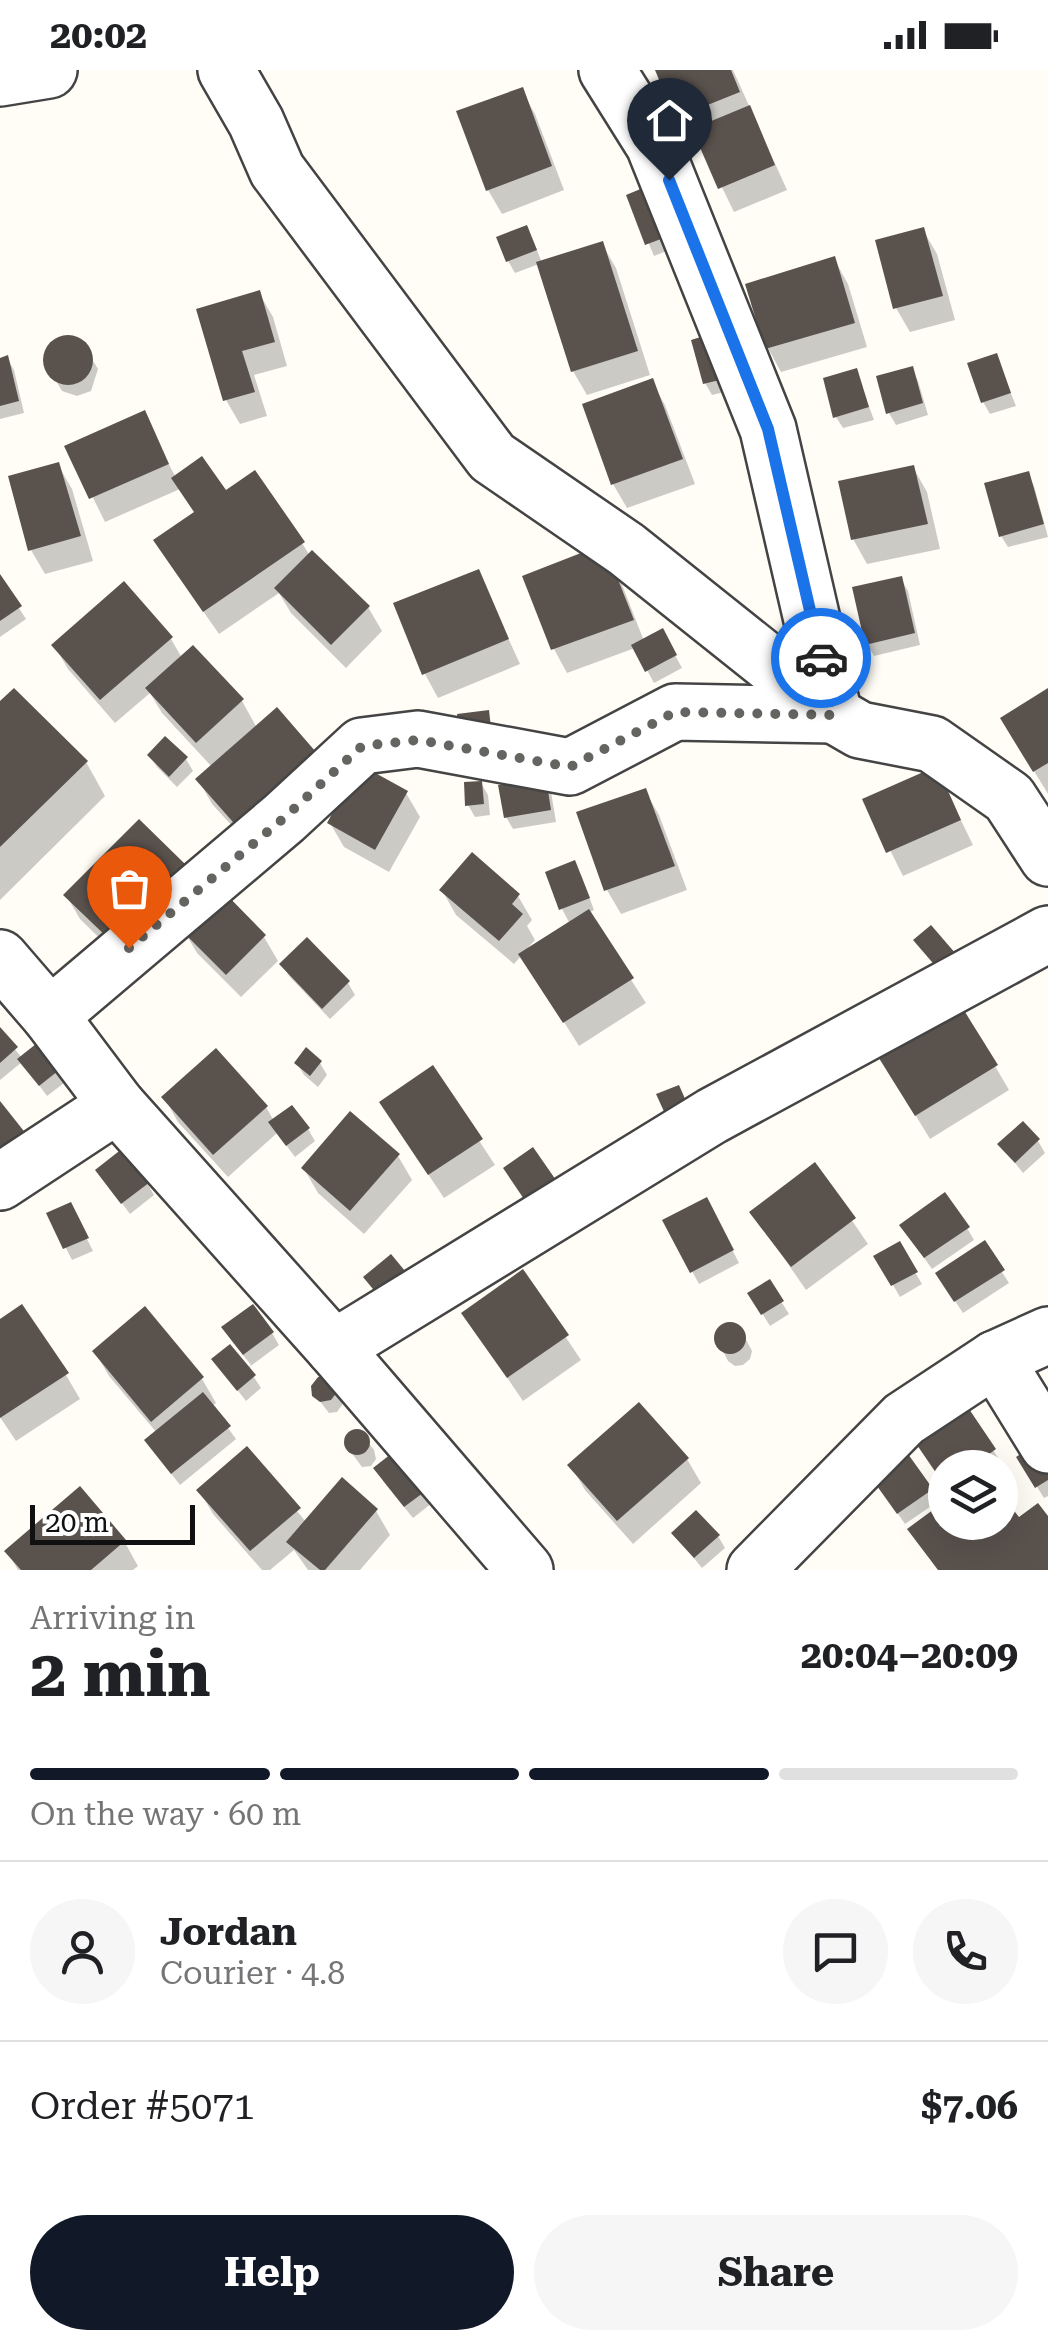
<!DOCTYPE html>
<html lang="en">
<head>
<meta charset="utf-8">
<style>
	body { margin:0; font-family:"Roboto Serif",serif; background:#f6f6f6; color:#202124; height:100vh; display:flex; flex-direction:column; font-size:38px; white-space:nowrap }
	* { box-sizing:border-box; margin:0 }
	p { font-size:32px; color:#757577 }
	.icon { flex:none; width:55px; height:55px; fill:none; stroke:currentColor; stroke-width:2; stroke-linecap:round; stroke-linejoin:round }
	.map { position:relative; height:1500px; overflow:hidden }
	.details { display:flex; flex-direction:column; background:#fff; flex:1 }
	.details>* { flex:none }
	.buttons { position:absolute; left:928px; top:1380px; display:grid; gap:20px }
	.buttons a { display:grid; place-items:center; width:90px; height:90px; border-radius:50%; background:#fff; box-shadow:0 10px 40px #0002; font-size:50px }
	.scale { position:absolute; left:30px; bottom:25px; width:165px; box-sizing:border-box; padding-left:10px; border:5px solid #111; border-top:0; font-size:28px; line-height:35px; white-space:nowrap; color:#111; -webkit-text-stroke:8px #fff; paint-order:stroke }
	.pin { position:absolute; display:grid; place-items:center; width:85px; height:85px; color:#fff; margin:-102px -42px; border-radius:50% 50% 50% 0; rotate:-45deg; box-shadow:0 0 10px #0007 }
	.pin .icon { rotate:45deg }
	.courier { position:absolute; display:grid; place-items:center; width:100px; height:100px; margin:-50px; border:8px solid #1a73e8; border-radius:50%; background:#fff; color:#222; box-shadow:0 2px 12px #0007 }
	.headline em { font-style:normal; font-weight:700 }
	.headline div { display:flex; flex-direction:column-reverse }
	.headline { display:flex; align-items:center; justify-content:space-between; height:170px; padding:0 30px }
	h1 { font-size:65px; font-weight:700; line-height:75px }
	.bar { display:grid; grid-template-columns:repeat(4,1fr); gap:15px 10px; align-content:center; height:120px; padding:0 30px }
	.bar i { height:12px; border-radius:8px; background:#e0e0e0 }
	.bar .on { background:#111827 }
	.bar p { grid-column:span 4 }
	.line { display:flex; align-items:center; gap:25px; padding:0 30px; border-top:2px solid #e0e0e0 }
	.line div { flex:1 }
	.round { display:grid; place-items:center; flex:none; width:105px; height:105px; border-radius:52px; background:#f6f6f6 }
	.primary-button { display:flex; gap:20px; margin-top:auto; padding:20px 30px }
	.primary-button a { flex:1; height:115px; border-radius:60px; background:#111827; color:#fff; font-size:40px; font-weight:700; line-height:115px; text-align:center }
	.primary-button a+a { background:#f6f6f6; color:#202124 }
	.status { display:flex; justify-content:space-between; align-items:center; height:70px; padding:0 50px; background:#fff; direction:ltr }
	.status svg { height:28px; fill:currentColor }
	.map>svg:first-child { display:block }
</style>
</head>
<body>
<div class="status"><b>20:02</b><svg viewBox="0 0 49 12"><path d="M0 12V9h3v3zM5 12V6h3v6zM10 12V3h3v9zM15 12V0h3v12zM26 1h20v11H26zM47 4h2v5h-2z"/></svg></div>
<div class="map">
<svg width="1048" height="1500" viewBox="0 0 1048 1500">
	<rect width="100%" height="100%" fill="#fffdf5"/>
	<!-- shadow -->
	<g fill="#0003">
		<path d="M 658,0 L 733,0 L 787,120 L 734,142 L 698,68 L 691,71 L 677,47 Z"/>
		<path d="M 521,20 L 535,44 L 564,120 L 502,144 L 488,120 L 459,43 Z"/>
		<path d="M 629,126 L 679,176 L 654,186 Z"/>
		<path d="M 923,160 L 937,184 L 955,250 L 910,262 L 896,238 Z"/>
		<path d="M 533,170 L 542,193 L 602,174 L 616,198 L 650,305 L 587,325 L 573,301 L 539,194 L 515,203 L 508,191 Z"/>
		<path d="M 834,189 L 848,214 L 867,277 L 781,302 L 768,278 Z"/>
		<path d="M 259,223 L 273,247 L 287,296 L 254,305 L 267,346 L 240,354 L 226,330 Z"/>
		<path d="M 70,267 L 82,273 L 98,299 L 91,321 L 77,326 L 62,321 L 46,294 L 51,275 Z"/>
		<path d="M 694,271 L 737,319 L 712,325 L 705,313 Z"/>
		<path d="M 996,286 L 1016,336 L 990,344 L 983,332 Z"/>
		<path d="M 7,288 L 14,300 L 24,343 L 0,349 L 0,290 Z"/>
		<path d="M 912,299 L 918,311 L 928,345 L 896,355 L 889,343 Z"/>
		<path d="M 856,301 L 874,350 L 843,358 L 836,347 Z"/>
		<path d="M 651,311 L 665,335 L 695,414 L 627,438 L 613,414 Z"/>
		<path d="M 143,344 L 176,408 L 225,423 L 302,473 L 310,486 L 368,537 L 382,561 L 346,598 L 291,543 L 279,523 L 219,564 L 171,495 L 196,444 L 180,419 L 105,452 L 68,377 Z"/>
		<path d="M 58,395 L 72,419 L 93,491 L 45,504 L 31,480 Z"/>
		<path d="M 913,397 L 927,422 L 940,479 L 867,494 L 853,469 Z"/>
		<path d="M 1028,404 L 1034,416 L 1048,467 L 1008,477 L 1001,466 Z"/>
		<path d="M 478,502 L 520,594 L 438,628 L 425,604 Z"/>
		<path d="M 617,502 L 644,571 L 662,561 L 682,598 L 654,613 L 635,578 L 567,603 L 554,579 L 526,508 Z"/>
		<path d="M 0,509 L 26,549 L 0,567 Z"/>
		<path d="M 901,509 L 908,521 L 920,575 L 874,586 L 867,574 Z"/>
		<path d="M 171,569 L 182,588 L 242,631 L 257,658 L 256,782 L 212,734 L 198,709 L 212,697 L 162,643 L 150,623 L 115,653 L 68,599 L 54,575 Z"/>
		<path d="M 1048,621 L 1048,724 L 1017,673 Z"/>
		<path d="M 0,635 L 86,692 L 105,726 L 0,830 Z"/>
		<path d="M 150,686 L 186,689 L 193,701 L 177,717 L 157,697 Z"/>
		<path d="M 936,699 L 973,775 L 903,806 L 865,730 Z"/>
		<path d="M 544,710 L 551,722 L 556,752 L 513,759 L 506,747 Z"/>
		<path d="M 481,713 L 488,725 L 490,745 L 475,747 L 468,735 Z"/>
		<path d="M 645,721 L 659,745 L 687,820 L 621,844 L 607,820 L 579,744 Z"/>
		<path d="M 406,723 L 420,747 L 389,802 L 344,777 L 330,753 Z"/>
		<path d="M 183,796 L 197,820 L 124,892 L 80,849 L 66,825 Z"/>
		<path d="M 581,805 L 594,840 L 588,843 L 646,933 L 579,976 L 522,885 L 514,894 L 456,845 L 442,820 L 518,826 L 532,850 L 527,856 L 535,870 L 526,880 L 570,854 L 562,839 Z"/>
		<path d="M 220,822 L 264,867 L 278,891 L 241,927 L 197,883 L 183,859 Z"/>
		<path d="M 307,871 L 348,913 L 355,925 L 330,949 L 289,906 L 282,894 Z"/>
		<path d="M 0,961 L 22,988 L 41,973 L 68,1010 L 47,1026 L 22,992 L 0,1010 Z"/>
		<path d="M 297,993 L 320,993 L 327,1005 L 318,1017 L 304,1005 Z"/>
		<path d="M 995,996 L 1009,1020 L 930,1069 L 894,1010 Z"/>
		<path d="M 432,999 L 495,1095 L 444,1128 L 396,1056 Z"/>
		<path d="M 164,1027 L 266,1037 L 274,1051 L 308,1059 L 315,1071 L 295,1087 L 277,1063 L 228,1107 L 178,1052 Z"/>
		<path d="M 1038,1071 L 1045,1083 L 1023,1103 L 1000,1074 Z"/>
		<path d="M 398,1086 L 412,1110 L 364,1164 L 318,1123 L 304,1099 Z"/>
		<path d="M 814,1095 L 868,1174 L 806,1220 L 752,1142 Z"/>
		<path d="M 98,1101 L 147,1113 L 154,1125 L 130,1144 Z"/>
		<path d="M 713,1142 L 739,1193 L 699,1214 L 665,1151 Z"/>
		<path d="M 49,1145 L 76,1147 L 93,1181 L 72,1190 Z"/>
		<path d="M 967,1158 L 974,1170 L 932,1199 L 909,1167 Z"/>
		<path d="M 984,1174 L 1009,1213 L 963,1243 L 945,1216 Z"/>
		<path d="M 899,1175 L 922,1214 L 900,1227 L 877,1187 Z"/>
		<path d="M 523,1203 L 581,1290 L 523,1331 L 464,1244 Z"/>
		<path d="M 769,1212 L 789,1244 L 770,1256 L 750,1224 Z"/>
		<path d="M 0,1252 L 66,1305 L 80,1329 L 16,1371 L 0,1347 Z"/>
		<path d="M 734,1255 L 741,1260 L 752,1281 L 750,1289 L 743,1295 L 735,1296 L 728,1291 L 717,1269 L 718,1261 L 725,1256 Z"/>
		<path d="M 272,1263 L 279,1275 L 248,1298 L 261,1318 L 246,1331 L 214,1290 L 247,1298 L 251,1295 L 231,1270 Z"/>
		<path d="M 95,1282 L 202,1309 L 216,1333 L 212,1336 L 236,1369 L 180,1415 L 154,1382 L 157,1363 L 109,1306 Z"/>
		<path d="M 320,1309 L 342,1327 L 342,1335 L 337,1342 L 329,1343 L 315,1325 Z"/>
		<path d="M 968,1343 L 1001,1392 L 994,1398 L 945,1398 L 945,1414 L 927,1388 Z"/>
		<path d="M 360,1362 L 374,1380 L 376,1389 L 371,1396 L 362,1397 L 348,1378 L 347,1369 L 352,1363 Z"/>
		<path d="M 247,1380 L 306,1452 L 376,1441 L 390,1465 L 360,1500 L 308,1500 L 294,1480 L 270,1500 L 262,1500 L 213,1444 L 199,1420 Z"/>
		<path d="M 396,1384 L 432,1433 L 413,1448 L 383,1411 Z"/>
		<path d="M 1019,1388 L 1048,1391 L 1048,1426 L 1044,1428 Z"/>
		<path d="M 687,1389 L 701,1413 L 633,1474 L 585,1420 L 571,1396 Z"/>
		<path d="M 877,1414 L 931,1420 L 937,1432 L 905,1454 Z"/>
		<path d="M 674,1464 L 718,1466 L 725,1478 L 702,1498 Z"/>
		<path d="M 124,1471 L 138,1496 L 133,1500 L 18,1500 L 7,1481 Z"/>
	</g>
	<!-- building -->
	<g fill="#5a524d">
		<path d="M 655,0 L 731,0 L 740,22 L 675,48 Z"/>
		<path d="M 523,17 L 552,96 L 486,121 L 456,41 Z"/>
		<path d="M 750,35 L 775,95 L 718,119 L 692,59 Z"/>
		<path d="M 655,113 L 674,164 L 645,175 L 626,125 Z"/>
		<path d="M 527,155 L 537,180 L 506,192 L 496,167 Z"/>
		<path d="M 924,157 L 943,226 L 893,239 L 875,170 Z"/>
		<path d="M 603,171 L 638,281 L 571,302 L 536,192 Z"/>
		<path d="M 835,186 L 855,253 L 765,279 L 745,214 Z"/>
		<path d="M 260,220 L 275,272 L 242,281 L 255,322 L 223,331 L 196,239 Z"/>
		<path d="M 720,261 L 732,307 L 703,314 L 691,270 Z"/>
		<circle cx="68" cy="290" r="25"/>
		<path d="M 997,283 L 1011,323 L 981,333 L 967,293 Z"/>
		<path d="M 8,285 L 19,331 L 0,336 L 0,288 Z"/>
		<path d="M 913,296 L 923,333 L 886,344 L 876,306 Z"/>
		<path d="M 857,298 L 869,337 L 833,348 L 823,308 Z"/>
		<path d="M 653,308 L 683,389 L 611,415 L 582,334 Z"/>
		<path d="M 145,340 L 169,394 L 89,429 L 64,376 Z"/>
		<path d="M 202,386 L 226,420 L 255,400 L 305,472 L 203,542 L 153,470 L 194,442 L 171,408 Z"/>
		<path d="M 59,392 L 81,466 L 28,481 L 8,406 Z"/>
		<path d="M 914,395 L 928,454 L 851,470 L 838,411 Z"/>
		<path d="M 1029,401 L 1044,454 L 999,467 L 984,413 Z"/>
		<path d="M 604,474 L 634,550 L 551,580 L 522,506 Z"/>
		<path d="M 312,480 L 370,536 L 331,575 L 274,518 Z"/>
		<path d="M 479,499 L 509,569 L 422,605 L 393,533 Z"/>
		<path d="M 0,504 L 22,536 L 0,551 Z"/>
		<path d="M 902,506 L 915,563 L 865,575 L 852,517 Z"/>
		<path d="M 124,511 L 173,567 L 100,630 L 51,575 Z"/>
		<path d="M 663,558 L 677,585 L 645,602 L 631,575 Z"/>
		<path d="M 193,575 L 244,629 L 196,673 L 145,618 Z"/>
		<path d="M 14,618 L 88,691 L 0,777 L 0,631 Z"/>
		<path d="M 1048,618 L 1048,693 L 1033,702 L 1000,648 Z"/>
		<path d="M 277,637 L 322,689 L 240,760 L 195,709 Z"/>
		<path d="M 489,640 L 492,667 L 460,670 L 457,644 Z"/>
		<path d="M 165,666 L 188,687 L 169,707 L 147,685 Z"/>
		<path d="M 359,694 L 408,721 L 375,780 L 327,753 Z"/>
		<path d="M 937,696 L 961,750 L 886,783 L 862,729 Z"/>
		<path d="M 546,708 L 551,740 L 504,748 L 498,715 Z"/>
		<path d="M 482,711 L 484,734 L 465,736 L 464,712 Z"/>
		<path d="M 646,718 L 675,796 L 604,821 L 576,742 Z"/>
		<path d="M 139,749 L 185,794 L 109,869 L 63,825 Z"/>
		<path d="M 472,782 L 520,824 L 512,834 L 523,844 L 499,871 L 439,820 Z"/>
		<path d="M 575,790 L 590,828 L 559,840 L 545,802 Z"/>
		<path d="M 220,818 L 266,865 L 226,905 L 180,859 Z"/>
		<path d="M 589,839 L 634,908 L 563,953 L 518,884 Z"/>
		<path d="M 931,855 L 956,884 L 938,899 L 913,870 Z"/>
		<path d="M 307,867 L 350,911 L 322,939 L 279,894 Z"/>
		<path d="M 960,934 L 998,995 L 915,1046 L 877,985 Z"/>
		<path d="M 0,957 L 18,977 L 0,993 Z"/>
		<path d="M 41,970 L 63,997 L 39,1016 L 17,989 Z"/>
		<path d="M 306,977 L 322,991 L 310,1006 L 294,993 Z"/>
		<path d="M 216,978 L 268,1036 L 213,1085 L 161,1027 Z"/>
		<path d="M 433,995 L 483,1069 L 428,1105 L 379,1032 Z"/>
		<path d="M 679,1015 L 689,1038 L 667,1048 L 656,1024 Z"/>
		<path d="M 0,1031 L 27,1065 L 0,1087 Z"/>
		<path d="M 292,1035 L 310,1058 L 286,1076 L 268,1052 Z"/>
		<path d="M 350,1041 L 400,1084 L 350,1141 L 301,1098 Z"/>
		<path d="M 1023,1051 L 1040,1069 L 1015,1093 L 997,1074 Z"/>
		<path d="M 533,1077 L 558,1113 L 528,1135 L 503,1098 Z"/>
		<path d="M 123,1078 L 150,1112 L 121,1134 L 95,1100 Z"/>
		<path d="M 815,1092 L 856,1148 L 791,1197 L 749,1142 Z"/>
		<path d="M 945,1122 L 970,1157 L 924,1188 L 899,1155 Z"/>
		<path d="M 707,1127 L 734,1180 L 690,1203 L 662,1150 Z"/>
		<path d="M 71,1132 L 89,1168 L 63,1179 L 46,1143 Z"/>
		<path d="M 985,1170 L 1005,1200 L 954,1232 L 935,1203 Z"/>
		<path d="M 900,1171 L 918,1202 L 891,1216 L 873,1186 Z"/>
		<path d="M 391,1184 L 410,1207 L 382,1230 L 363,1207 Z"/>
		<path d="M 523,1199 L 569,1265 L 507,1308 L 461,1243 Z"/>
		<path d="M 770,1209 L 784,1231 L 761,1245 L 747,1223 Z"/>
		<path d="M 22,1234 L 69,1303 L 0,1348 L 0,1249 Z"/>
		<path d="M 253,1234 L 274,1262 L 243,1285 L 221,1257 Z"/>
		<path d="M 145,1236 L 204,1307 L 151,1352 L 92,1281 Z"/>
		<circle cx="730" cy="1268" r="16"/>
		<path d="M 230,1274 L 256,1305 L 237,1321 L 211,1289 Z"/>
		<path d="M 328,1306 L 337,1322 L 331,1330 L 320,1332 L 312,1326 L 311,1316 L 318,1307 Z"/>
		<path d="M 203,1322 L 231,1356 L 171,1404 L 144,1370 Z"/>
		<path d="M 639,1332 L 689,1388 L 617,1451 L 567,1395 Z"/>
		<path d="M 969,1339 L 996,1379 L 970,1398 L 945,1398 L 945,1416 L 917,1375 Z"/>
		<circle cx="357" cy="1372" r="13"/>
		<path d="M 1039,1372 L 1048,1386 L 1048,1410 L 1035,1418 L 1016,1387 Z"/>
		<path d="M 247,1376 L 301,1438 L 250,1481 L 196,1420 Z"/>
		<path d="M 903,1377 L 933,1419 L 897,1444 L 867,1402 Z"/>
		<path d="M 396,1380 L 427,1420 L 404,1437 L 373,1398 Z"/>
		<path d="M 342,1407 L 378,1439 L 325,1500 L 320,1500 L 286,1472 Z"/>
		<path d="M 80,1416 L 126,1470 L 91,1500 L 21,1500 L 4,1481 Z"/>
		<path d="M 1005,1429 L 1019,1447 L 1038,1433 L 1048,1446 L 1048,1500 L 938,1500 L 907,1459 L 945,1431 L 945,1452 L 1000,1452 L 1000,1433 Z"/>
		<path d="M 696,1440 L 720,1465 L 694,1488 L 671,1463 Z"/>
	</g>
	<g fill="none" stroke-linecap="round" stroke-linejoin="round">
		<defs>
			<g id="minor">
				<path d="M 226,0 L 256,52 L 277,100 L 492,387 L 626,479 L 834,645 L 860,660 L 932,674 L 1009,728 L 1048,788"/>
				<path d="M 0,8 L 49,0"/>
				<path d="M 0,888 L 50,946 L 117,1035 L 334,1278 L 525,1500"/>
				<path d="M 50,946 L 284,748 L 362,676 L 418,669 L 570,697 L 675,642 L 834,645 L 768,359 L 654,75 L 607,0"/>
				<path d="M 0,1112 L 117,1035"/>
				<path d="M 334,1278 L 712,1046 L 1048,864"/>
				<path d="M 995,1289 L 1048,1375"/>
				<path d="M 755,1500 L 904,1349 L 995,1289 L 1048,1265"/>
			</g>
		</defs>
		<!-- minor casing -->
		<use href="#minor" stroke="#444" stroke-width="60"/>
		<!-- minor -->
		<use href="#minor" stroke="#fff" stroke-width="55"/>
	</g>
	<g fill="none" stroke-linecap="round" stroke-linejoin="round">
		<!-- done -->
		<path stroke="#646461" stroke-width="10" stroke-dasharray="0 18" d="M 129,878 L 284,748 L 362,676 L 418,670 L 570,697 L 675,642 L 834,645 L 821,588"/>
		<!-- route -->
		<path stroke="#1a73e8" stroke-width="12" d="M 669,110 L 768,359 L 821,588"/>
	</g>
</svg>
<div class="buttons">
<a><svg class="icon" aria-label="layers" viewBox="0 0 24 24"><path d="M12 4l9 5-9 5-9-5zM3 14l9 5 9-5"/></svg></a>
</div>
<div class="scale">20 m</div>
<div class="pin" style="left:129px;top:878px;background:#ea580c"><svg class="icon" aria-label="bag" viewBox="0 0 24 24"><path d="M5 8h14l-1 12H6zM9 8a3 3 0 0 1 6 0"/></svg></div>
<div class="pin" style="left:669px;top:110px;background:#1f2937"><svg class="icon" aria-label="home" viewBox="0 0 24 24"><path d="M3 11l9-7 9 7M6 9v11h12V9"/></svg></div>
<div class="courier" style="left:821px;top:588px"><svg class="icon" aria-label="car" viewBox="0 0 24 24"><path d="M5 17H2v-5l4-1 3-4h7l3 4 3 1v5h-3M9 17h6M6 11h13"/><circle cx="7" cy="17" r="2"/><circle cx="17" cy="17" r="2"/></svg></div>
</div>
<section class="details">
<div class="headline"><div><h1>2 min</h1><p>Arriving in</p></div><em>20:04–20:09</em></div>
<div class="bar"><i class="on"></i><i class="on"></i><i class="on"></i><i></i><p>On the way · 60 m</p></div>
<div class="line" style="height:180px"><a class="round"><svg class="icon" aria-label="person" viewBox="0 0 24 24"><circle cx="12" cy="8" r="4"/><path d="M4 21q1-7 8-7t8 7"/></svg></a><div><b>Jordan</b><p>Courier · 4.8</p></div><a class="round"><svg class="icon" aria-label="chat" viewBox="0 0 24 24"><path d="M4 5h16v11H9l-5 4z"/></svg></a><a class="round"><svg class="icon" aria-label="phone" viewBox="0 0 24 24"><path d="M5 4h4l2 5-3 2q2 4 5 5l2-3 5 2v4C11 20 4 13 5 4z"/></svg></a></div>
<div class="line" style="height:130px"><div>Order #5071</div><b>$7.06</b></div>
<div class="primary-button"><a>Help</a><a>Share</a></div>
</section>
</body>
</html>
